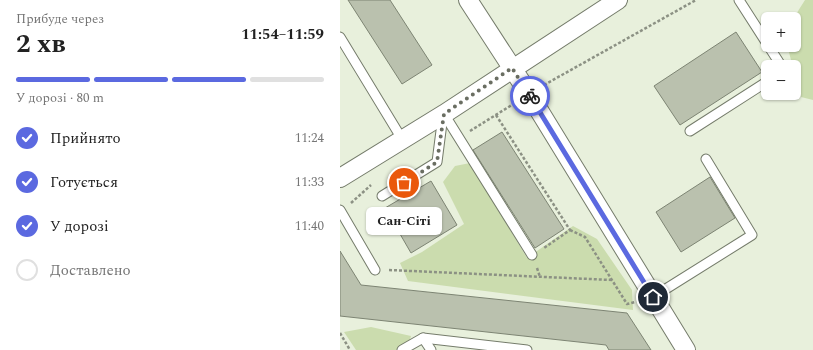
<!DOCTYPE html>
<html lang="uk">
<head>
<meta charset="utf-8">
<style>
	body { margin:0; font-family:Spectral,serif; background:#f2f2f2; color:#222; height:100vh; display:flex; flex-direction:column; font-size:15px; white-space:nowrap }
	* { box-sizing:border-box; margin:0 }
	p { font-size:13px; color:#767676 }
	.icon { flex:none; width:22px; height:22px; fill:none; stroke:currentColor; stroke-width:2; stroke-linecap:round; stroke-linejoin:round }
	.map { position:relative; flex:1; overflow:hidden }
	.details { display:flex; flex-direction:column; background:#fff; width:340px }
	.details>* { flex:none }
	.buttons { position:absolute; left:421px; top:12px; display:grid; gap:8px }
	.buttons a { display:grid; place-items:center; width:40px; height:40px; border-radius:6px; background:#fff; box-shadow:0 1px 3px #0004; font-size:20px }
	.pin { position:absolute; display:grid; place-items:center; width:34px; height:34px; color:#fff; margin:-17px; border:2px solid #fff; border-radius:50%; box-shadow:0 1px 4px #0007 }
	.courier { position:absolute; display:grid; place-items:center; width:40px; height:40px; margin:-20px; border:3px solid #5b69e0; border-radius:50%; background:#fff; color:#222; box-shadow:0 1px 5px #0007 }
	.bubble { position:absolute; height:28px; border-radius:6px; background:#fff; box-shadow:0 1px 3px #0004; font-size:13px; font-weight:700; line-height:28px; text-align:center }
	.overview em { font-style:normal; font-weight:700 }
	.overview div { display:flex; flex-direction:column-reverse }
	.overview { display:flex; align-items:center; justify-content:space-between; height:68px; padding:0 16px }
	h1 { font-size:26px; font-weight:700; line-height:30px }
	.bar { display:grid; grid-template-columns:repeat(4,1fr); gap:6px 4px; align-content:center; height:48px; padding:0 16px }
	.bar i { height:5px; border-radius:3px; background:#e0e0e0 }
	.bar .on { background:#5b69e0 }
	.bar p { grid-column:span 4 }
	ol { padding:0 16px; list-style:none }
	li { display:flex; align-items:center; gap:12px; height:44px }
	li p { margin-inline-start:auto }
	li .icon { padding:4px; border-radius:50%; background:#5b69e0; color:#fff; stroke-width:4 }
	li:last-child { color:#767676 }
	li i { width:22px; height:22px; border:2px solid #e0e0e0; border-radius:50% }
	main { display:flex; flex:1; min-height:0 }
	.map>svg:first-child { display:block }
</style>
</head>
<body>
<main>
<section class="details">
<div class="overview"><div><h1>2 хв</h1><p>Прибуде через</p></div><em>11:54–11:59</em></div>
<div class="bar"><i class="on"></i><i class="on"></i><i class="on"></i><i></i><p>У дорозі · 80 m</p></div>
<ol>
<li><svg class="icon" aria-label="check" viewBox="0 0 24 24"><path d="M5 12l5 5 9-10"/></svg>Прийнято<p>11:24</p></li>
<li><svg class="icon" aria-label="check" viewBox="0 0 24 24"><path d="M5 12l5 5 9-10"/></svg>Готується<p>11:33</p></li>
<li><svg class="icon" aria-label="check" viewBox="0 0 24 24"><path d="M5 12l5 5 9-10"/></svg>У дорозі<p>11:40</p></li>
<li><i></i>Доставлено</li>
</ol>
</section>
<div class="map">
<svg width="473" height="350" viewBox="0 0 473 350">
	<rect width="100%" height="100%" fill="#e8f0dc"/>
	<!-- green -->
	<g fill="#cbdcae">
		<path d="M 465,0 L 473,0 L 473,100 L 461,97 L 447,45 L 454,45 L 453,19 Z"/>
		<path d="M 130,163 L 187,258 L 233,226 L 257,239 L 292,290 L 293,310 L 68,281 L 60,263 L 82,252 L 124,224 L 103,182 L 115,166 Z"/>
		<path d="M 31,327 L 71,336 L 69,343 L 56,350 L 16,350 L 4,332 Z"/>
	</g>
	<!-- building -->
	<g fill="#bac1ae" stroke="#7d8473">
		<path d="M 8,0 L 50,0 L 92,65 L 62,84 Z"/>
		<path d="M 396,32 L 422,72 L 340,125 L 314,86 Z"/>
		<path d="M 162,132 L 224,229 L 195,248 L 133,150 Z"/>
		<path d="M 370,177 L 395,218 L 341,252 L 316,212 Z"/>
		<path d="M 91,181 L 117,225 L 71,253 L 45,208 Z"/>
		<path d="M 0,251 L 21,285 L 287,313 L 311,350 L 269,350 L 266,345 L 0,316 Z"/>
	</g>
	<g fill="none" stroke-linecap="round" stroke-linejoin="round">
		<defs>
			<g id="lane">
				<path d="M 399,0 L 442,67"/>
				<path d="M 0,37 L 62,139"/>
				<path d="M 104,114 L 192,255"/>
				<path d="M 350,131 L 428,81"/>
				<path d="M 42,196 L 97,162 L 103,115"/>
				<path d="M 0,210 L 35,270"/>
				<path d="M 313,297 L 412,235 L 366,159"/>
				<path d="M 83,338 L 91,350"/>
				<path d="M 62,350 L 83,338 L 187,350"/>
			</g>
			<g id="street">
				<path d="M 128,0 L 189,94 L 346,350"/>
				<path d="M 0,178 L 104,114 L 278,0"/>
			</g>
		</defs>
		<!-- lane casing -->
		<use href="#lane" stroke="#757c6b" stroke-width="11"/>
		<!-- street casing -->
		<use href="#street" stroke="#757c6b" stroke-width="20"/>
		<!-- path -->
		<g stroke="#8c9184" stroke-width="2.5" stroke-dasharray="3 2" stroke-linecap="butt">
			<path d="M 204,85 L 356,0"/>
			<path d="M 156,115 L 230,230 L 204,248"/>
			<path d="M 130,131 L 175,103"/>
			<path d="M 11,203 L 31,185"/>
			<path d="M 230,230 L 245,237 L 287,304 L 295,302"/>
			<path d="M 197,268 L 200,277"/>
			<path d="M 49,270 L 272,280"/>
			<path d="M 0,333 L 10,350"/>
		</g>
		<!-- lane -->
		<use href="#lane" stroke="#fff" stroke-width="9"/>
		<!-- street -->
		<use href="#street" stroke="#fff" stroke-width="18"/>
	</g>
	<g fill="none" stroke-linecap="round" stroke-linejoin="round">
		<!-- done -->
		<path stroke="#6a6e62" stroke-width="4" stroke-dasharray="0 7.2" d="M 64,183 L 97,162 L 104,114 L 172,68 L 190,96"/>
		<!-- route -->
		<path stroke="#5b69e0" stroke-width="5" d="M 190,96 L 313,297"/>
	</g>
</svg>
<div class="buttons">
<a>+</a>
<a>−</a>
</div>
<div class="pin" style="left:64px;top:183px;background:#ea580c"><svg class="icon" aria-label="bag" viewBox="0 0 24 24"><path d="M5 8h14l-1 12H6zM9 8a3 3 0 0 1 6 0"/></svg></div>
<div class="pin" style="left:313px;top:297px;background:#1f2937"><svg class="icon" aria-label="home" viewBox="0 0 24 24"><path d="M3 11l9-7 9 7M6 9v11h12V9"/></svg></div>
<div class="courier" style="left:190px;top:96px"><svg class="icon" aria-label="bike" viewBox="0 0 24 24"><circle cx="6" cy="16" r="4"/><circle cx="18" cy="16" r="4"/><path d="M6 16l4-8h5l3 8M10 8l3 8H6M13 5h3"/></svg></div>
<div class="bubble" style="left:26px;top:207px;width:76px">Сан-Сіті</div>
</div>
</main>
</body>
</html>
